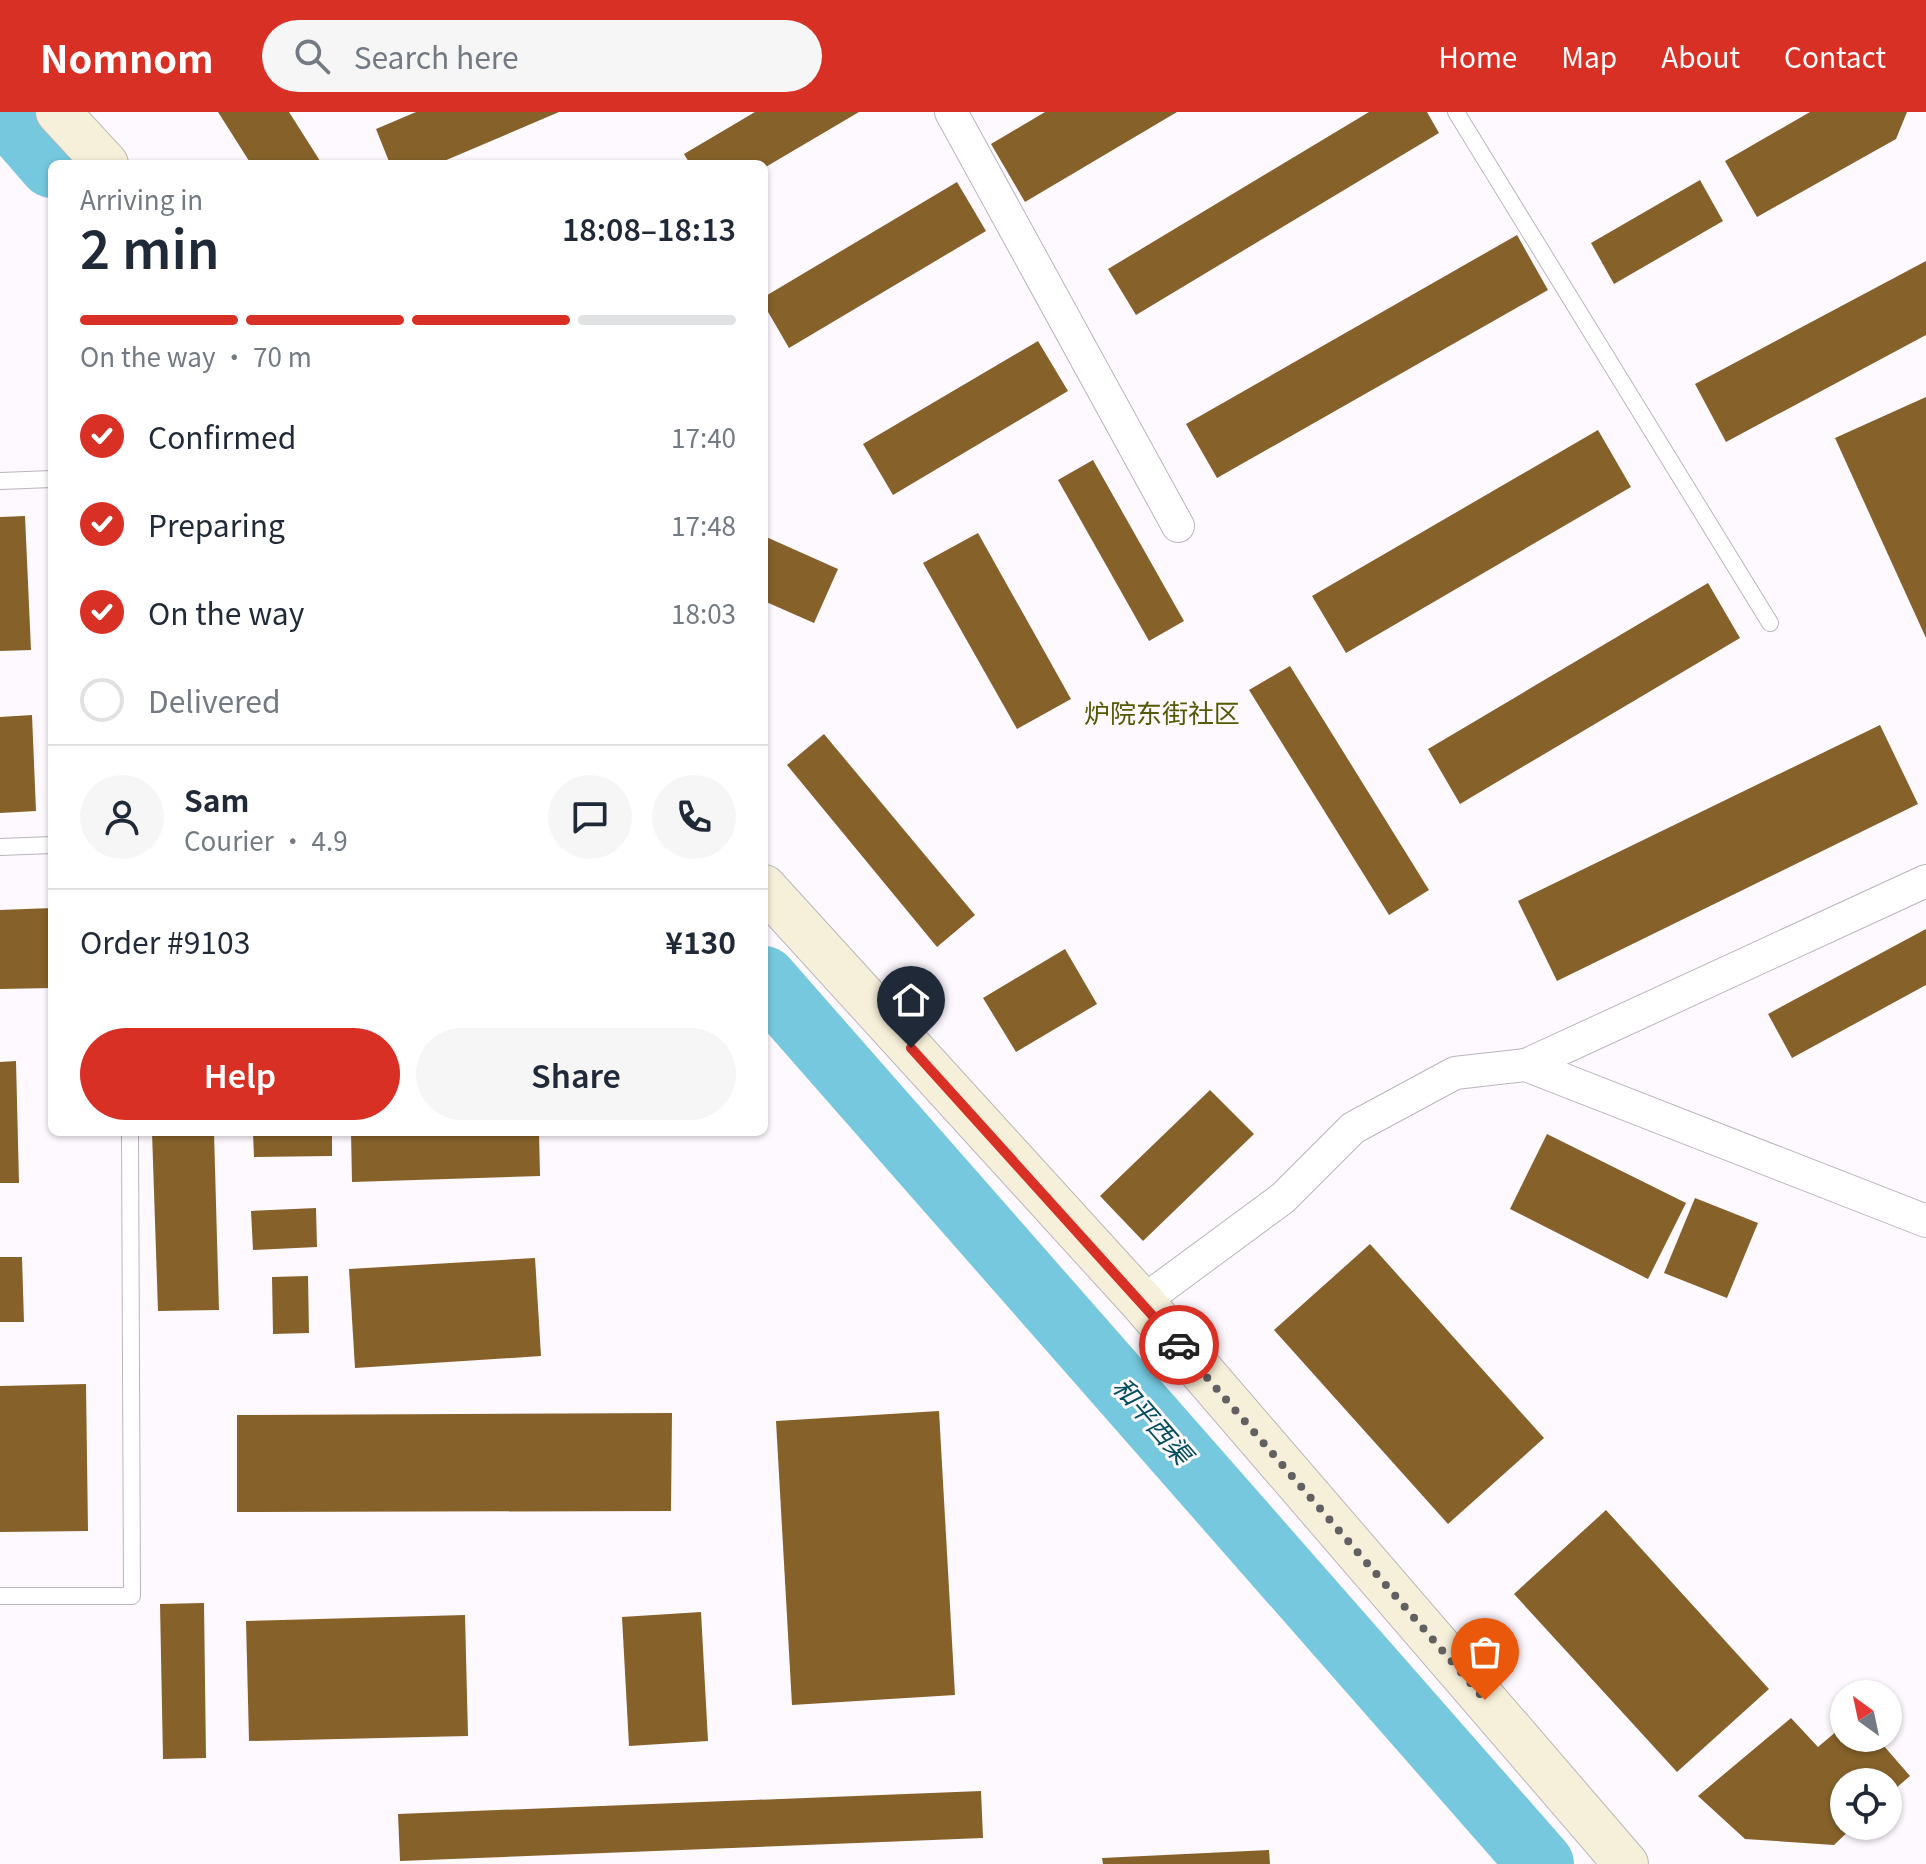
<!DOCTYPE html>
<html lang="en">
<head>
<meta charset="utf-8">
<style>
	body { margin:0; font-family:Georgia,"Noto Sans SC",serif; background:#f6f6f7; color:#1f2937; height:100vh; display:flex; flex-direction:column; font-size:30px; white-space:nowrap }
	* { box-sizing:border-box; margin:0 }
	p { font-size:26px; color:#747a83 }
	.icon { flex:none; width:44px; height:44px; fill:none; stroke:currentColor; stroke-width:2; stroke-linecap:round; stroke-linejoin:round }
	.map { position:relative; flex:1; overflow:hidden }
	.drawer { position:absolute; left:48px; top:48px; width:720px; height:976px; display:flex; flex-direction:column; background:#fff; border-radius:12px; box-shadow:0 2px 6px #0004 }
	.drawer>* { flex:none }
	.needle { width:52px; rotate:327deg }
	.controls { position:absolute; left:1830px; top:1568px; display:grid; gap:16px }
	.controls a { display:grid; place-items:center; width:72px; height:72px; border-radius:50%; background:#fff; box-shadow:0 2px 6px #0004; font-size:40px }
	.pin { position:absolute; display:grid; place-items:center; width:68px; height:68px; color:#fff; margin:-82px -34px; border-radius:50% 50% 50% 0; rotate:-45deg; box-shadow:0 0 8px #0007 }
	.pin .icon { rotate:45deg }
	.courier { position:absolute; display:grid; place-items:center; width:80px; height:80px; margin:-40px; border:6px solid #d93025; border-radius:50%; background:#fff; color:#222; box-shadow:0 2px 10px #0007 }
	.headline em { font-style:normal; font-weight:600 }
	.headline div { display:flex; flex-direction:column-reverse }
	.headline { display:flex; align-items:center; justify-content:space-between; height:136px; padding:0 32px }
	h1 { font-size:52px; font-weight:600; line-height:60px }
	.bar { display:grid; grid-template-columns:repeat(4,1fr); gap:12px 8px; align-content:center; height:96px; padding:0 32px }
	.bar i { height:10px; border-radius:6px; background:#e0e1e3 }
	.bar .current { background:#d93025 }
	.bar p { grid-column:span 4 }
	.line { display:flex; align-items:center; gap:20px; padding:0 32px; border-top:2px solid #e0e1e3 }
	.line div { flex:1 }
	.round { display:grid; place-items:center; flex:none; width:84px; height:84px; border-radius:42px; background:#f6f6f7 }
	ol { padding:0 32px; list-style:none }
	li { display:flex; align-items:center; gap:24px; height:88px }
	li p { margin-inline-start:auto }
	li .icon { padding:8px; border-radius:50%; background:#d93025; color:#fff; stroke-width:4 }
	li:last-child { color:#747a83 }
	li i { width:44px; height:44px; border:4px solid #e0e1e3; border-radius:50% }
	.action { display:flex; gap:16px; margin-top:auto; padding:16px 32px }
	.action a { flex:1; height:92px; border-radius:48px; background:#d93025; color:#fff; font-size:32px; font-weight:600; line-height:92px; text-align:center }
	.action a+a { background:#f6f6f7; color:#1f2937 }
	header { display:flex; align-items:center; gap:48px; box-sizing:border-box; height:112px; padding:0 40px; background:#d93025; color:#fff }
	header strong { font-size:38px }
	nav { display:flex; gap:44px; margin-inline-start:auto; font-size:28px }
	.search { width:560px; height:72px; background:#f6f6f7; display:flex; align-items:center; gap:20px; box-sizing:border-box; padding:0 28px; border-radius:44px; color:#747a83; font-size:30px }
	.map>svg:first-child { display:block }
</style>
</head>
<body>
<header>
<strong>Nomnom</strong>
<div class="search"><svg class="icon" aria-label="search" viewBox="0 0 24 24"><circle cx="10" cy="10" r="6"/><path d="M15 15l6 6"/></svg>Search here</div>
<nav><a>Home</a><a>Map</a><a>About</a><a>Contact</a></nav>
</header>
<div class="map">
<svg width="1926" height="1752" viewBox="0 0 1926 1752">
	<rect width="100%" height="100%" fill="#fef8ff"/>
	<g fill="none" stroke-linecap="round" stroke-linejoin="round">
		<!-- river -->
		<g stroke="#75c8de" stroke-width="66">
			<path d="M 6,0 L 52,53"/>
			<path d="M 764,867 L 1541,1752"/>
		</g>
	</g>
	<!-- building -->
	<g fill="#86622a">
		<path d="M 218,0 L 289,0 L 322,52 L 251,52 Z"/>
		<path d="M 416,0 L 559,0 L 437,52 L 390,52 L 376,17 Z"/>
		<path d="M 755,0 L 859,0 L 764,56 L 764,52 L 690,52 L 684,42 Z"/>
		<path d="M 1045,0 L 1177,0 L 1025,90 L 991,32 Z"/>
		<path d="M 1369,0 L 1427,0 L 1439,21 L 1136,203 L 1108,157 Z"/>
		<path d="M 1810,0 L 1907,0 L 1896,27 L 1757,105 L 1725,49 Z"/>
		<path d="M 1700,68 L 1723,109 L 1614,172 L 1591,131 Z"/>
		<path d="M 957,70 L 986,119 L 789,236 L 764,193 L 764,185 Z"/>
		<path d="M 1517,123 L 1548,178 L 1217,366 L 1186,312 Z"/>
		<path d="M 1926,149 L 1926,223 L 1726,330 L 1695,272 Z"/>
		<path d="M 1038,229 L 1068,279 L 893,383 L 863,332 Z"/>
		<path d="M 1926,285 L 1926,526 L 1835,326 Z"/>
		<path d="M 1598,318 L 1631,375 L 1346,541 L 1312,484 Z"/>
		<path d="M 1093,348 L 1184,509 L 1149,529 L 1058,368 Z"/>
		<path d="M 25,404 L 31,538 L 0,539 L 0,405 Z"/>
		<path d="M 978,421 L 1071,587 L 1017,617 L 923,451 Z"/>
		<path d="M 764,424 L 838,457 L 814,511 L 764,489 Z"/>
		<path d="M 1708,471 L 1740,526 L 1460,692 L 1428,637 Z"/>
		<path d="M 1290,554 L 1429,778 L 1389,803 L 1249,578 Z"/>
		<path d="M 32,603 L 36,699 L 0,701 L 0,605 Z"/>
		<path d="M 1880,613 L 1918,692 L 1557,869 L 1518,789 Z"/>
		<path d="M 824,622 L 975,803 L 937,835 L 787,653 Z"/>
		<path d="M 52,796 L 52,876 L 0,877 L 0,798 Z"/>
		<path d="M 1926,817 L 1926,873 L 1792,946 L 1768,902 Z"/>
		<path d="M 1065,837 L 1097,892 L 1016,940 L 983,886 Z"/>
		<path d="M 16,949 L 19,1071 L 0,1071 L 0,950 Z"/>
		<path d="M 1210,978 L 1254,1022 L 1143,1129 L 1100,1084 Z"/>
		<path d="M 152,1020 L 214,1020 L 219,1198 L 158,1199 Z"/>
		<path d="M 253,1020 L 332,1020 L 332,1044 L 254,1045 Z"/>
		<path d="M 351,1020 L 539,1020 L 540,1064 L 352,1070 Z"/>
		<path d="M 1547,1022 L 1686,1091 L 1648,1167 L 1510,1097 Z"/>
		<path d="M 1695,1086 L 1758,1111 L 1727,1186 L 1664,1161 Z"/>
		<path d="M 316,1096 L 317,1135 L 253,1138 L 251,1099 Z"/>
		<path d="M 1370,1132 L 1544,1326 L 1448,1412 L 1274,1218 Z"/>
		<path d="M 0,1145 L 22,1145 L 24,1210 L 0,1210 Z"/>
		<path d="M 535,1146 L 541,1244 L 355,1256 L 349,1157 Z"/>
		<path d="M 308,1164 L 309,1221 L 273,1222 L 272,1165 Z"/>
		<path d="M 86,1272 L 88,1419 L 0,1420 L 0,1274 Z"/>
		<path d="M 939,1299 L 955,1583 L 792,1593 L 776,1309 Z"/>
		<path d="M 672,1301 L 671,1399 L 237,1400 L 237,1303 Z"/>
		<path d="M 1606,1398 L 1769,1577 L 1677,1660 L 1514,1482 Z"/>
		<path d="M 204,1491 L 206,1646 L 163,1647 L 160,1492 Z"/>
		<path d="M 701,1500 L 708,1629 L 629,1634 L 622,1505 Z"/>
		<path d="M 465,1503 L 468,1624 L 249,1629 L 246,1509 Z"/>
		<path d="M 1791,1606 L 1818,1635 L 1844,1613 L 1844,1626 L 1877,1626 L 1910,1664 L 1888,1683 L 1888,1670 L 1844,1670 L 1844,1714 L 1854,1714 L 1834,1733 L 1745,1727 L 1698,1684 Z"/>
		<path d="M 981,1679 L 983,1726 L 400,1749 L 398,1702 Z"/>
		<path d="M 1269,1738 L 1270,1752 L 1103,1752 L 1102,1746 Z"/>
	</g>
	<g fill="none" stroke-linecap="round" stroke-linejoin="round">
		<defs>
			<g id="lane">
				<path d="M 1456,0 L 1770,511"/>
				<path d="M 0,369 L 52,367"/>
				<path d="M 0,735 L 52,733"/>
				<path d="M 0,1484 L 132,1484 L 130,1020"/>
			</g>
			<g id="street">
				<path d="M 951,0 L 1178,414"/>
				<path d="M 1526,953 L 1926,769"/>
				<path d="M 1142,1190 L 1283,1086 L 1353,1016 L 1455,961 L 1526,953 L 1926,1109"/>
			</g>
			<g id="secondary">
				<path d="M 58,0 L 106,52"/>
				<path d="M 764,775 L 1142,1190 L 1626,1752"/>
			</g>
		</defs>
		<!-- lane casing -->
		<use href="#lane" stroke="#bbb5bc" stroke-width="18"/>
		<!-- street casing -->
		<use href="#street" stroke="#bbb5bc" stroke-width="34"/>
		<!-- secondary casing -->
		<use href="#secondary" stroke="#bbb5bc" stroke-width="46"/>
		<!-- lane -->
		<use href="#lane" stroke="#fff" stroke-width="16"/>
		<!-- street -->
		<use href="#street" stroke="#fff" stroke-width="32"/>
		<!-- secondary -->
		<use href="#secondary" stroke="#f6efd9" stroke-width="44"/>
	</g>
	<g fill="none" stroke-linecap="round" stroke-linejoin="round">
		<!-- done -->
		<path stroke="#636064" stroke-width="8" stroke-dasharray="0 14.4" d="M 1179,1233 L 1485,1588"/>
		<!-- route -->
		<path stroke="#d93025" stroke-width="10" d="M 911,936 L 1179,1233"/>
	</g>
	<g text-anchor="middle" stroke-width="6" stroke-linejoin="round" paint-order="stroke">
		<!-- neighbourhood labels -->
		<g font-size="26" fill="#535a02" stroke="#fef8ff">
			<text x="1162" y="611">炉院东街社区</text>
		</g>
		<!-- water labels -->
		<g font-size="26" font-style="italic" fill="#014f5e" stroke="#fef8ff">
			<text transform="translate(1152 1309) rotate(49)" y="9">和平西渠</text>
		</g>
	</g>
</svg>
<div class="controls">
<a><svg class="needle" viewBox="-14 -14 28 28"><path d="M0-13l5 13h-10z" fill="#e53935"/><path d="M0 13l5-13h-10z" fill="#747a83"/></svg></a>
<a><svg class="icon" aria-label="locate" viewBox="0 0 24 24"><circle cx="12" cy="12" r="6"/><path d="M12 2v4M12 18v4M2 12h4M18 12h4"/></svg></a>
</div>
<div class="pin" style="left:1485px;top:1588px;background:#ea580c"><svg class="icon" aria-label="bag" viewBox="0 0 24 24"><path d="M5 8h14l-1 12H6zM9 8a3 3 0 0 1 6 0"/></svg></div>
<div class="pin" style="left:911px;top:936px;background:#1f2937"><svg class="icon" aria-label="home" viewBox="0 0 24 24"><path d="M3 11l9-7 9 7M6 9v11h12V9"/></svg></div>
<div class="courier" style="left:1179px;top:1233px"><svg class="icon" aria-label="car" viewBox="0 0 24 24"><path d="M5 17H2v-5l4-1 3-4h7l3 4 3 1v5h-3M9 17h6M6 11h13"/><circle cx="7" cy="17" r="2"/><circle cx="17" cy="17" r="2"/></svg></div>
<section class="drawer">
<div class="headline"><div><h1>2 min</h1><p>Arriving in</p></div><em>18:08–18:13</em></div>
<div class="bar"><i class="current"></i><i class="current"></i><i class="current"></i><i></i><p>On the way · 70 m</p></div>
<ol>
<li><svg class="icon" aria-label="check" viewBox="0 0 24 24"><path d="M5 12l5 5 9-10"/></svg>Confirmed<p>17:40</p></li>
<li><svg class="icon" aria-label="check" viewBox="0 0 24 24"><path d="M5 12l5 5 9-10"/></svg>Preparing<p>17:48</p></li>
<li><svg class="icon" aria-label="check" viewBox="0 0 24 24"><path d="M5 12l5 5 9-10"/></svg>On the way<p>18:03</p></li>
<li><i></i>Delivered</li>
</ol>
<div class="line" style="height:144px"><a class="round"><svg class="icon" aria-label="person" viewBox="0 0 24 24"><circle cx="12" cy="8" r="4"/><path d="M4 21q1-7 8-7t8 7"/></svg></a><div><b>Sam</b><p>Courier · 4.9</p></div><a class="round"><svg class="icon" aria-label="chat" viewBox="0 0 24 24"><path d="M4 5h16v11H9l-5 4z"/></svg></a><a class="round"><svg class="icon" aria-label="phone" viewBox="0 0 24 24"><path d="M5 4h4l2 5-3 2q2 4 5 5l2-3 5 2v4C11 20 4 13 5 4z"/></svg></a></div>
<div class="line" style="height:104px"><div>Order #9103</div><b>¥130</b></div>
<div class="action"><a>Help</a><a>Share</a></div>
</section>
</div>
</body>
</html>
